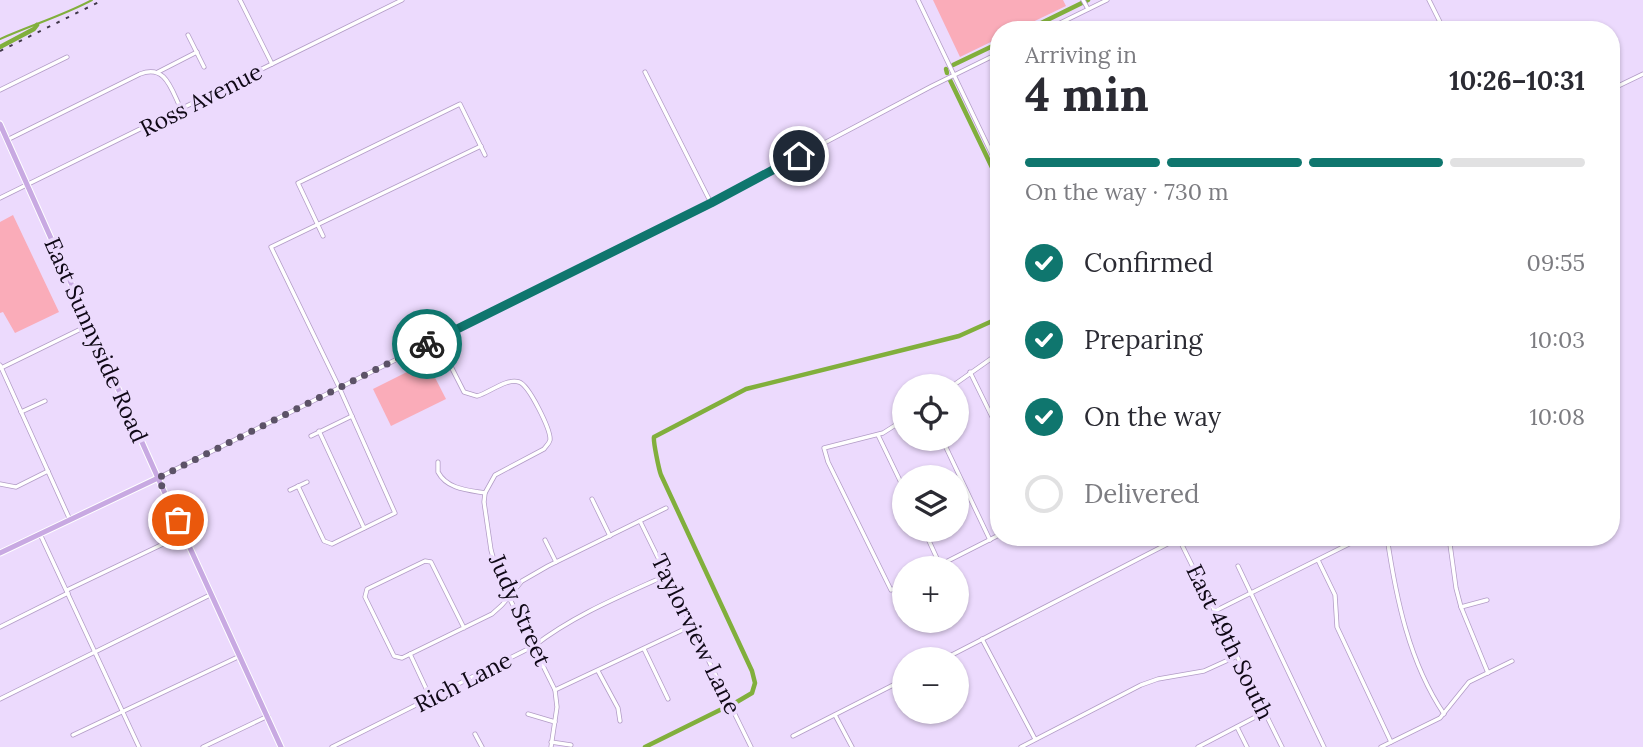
<!DOCTYPE html>
<html lang="en">
<head>
<meta charset="utf-8">
<style>
	body { margin:0; font-family:Lora,serif; background:#f7f7f7; color:#2b2b33; height:100vh; display:flex; flex-direction:column; font-size:26px; white-space:nowrap }
	* { box-sizing:border-box; margin:0 }
	p { font-size:23px; color:#7c7c81 }
	.icon { flex:none; width:38px; height:38px; fill:none; stroke:currentColor; stroke-width:2; stroke-linecap:round; stroke-linejoin:round }
	.map { position:relative; flex:1; overflow:hidden }
	.drawer { position:absolute; left:990px; top:21px; width:630px; height:525px; display:flex; flex-direction:column; background:#fff; border-radius:28px; box-shadow:0 2px 5px #0004 }
	.drawer>* { flex:none }
	.buttons { position:absolute; left:892px; top:374px; display:grid; gap:14px }
	.buttons a { display:grid; place-items:center; width:77px; height:77px; border-radius:50%; background:#fff; box-shadow:0 2px 5px #0004; font-size:35px }
	.pin { position:absolute; display:grid; place-items:center; width:60px; height:60px; color:#fff; margin:-30px; border:4px solid #fff; border-radius:50%; box-shadow:0 2px 7px #0007 }
	.courier { position:absolute; display:grid; place-items:center; width:70px; height:70px; margin:-35px; border:5px solid #0f766e; border-radius:50%; background:#fff; color:#222; box-shadow:0 2px 9px #0007 }
	.overview em { font-style:normal; font-weight:700 }
	.overview div { display:flex; flex-direction:column-reverse }
	.overview { display:flex; align-items:center; justify-content:space-between; height:119px; padding:0 35px }
	h1 { font-size:46px; font-weight:700; line-height:52px }
	.bar { display:grid; grid-template-columns:repeat(4,1fr); gap:10px 7px; align-content:center; height:84px; padding:0 35px }
	.bar i { height:9px; border-radius:5px; background:#e1e1e2 }
	.bar .active { background:#0f766e }
	.bar p { grid-column:span 4 }
	ol { padding:0 35px; list-style:none }
	li { display:flex; align-items:center; gap:21px; height:77px }
	li p { margin-inline-start:auto }
	li .icon { padding:7px; border-radius:50%; background:#0f766e; color:#fff; stroke-width:4 }
	li:last-child { color:#7c7c81 }
	li i { width:38px; height:38px; border:4px solid #e1e1e2; border-radius:50% }
	.map>svg:first-child { display:block }
</style>
</head>
<body>
<div class="map">
<svg width="1643" height="747" viewBox="0 0 1643 747">
	<rect width="100%" height="100%" fill="#ecdafd"/>
	<!-- green -->
	<g fill="#faacb9">
		<path d="M 933,0 L 1063,0 L 1066,6 L 1016,30 L 999,30 L 999,38 L 960,57 Z"/>
		<path d="M 13,215 L 59,312 L 15,333 L 3,312 L 0,313 L 0,222 Z"/>
		<path d="M 427,362 L 446,399 L 391,426 L 373,389 Z"/>
	</g>
	<g fill="none" stroke-linecap="round" stroke-linejoin="round">
		<!-- stream -->
		<path stroke="#81af3c" stroke-width="2" d="M 0,39 C 31,25 62,16 92,0"/>
		<!-- canal -->
		<g stroke="#81af3c" stroke-width="4.5">
			<path d="M 1027,30 L 1088,0"/>
			<path d="M 0,47 L 34,29 L 37,25"/>
			<path d="M 953,65 L 999,43"/>
			<path d="M 946,69 L 947,73"/>
			<path d="M 950,80 L 999,182"/>
			<path d="M 735,703 L 752,693 L 755,683 L 752,671 L 661,475 C 659,470 653,441 654,437 L 746,389 L 959,336 L 999,318"/>
			<path d="M 645,747 L 724,708"/>
		</g>
		<defs>
			<g id="minor">
				<path d="M 240,0 L 272,64"/>
				<path d="M 918,0 L 999,169"/>
				<path d="M 1083,0 L 1088,9"/>
				<path d="M 1429,0 L 1444,30"/>
				<path d="M 1046,30 L 1107,0"/>
				<path d="M 188,35 L 204,67"/>
				<path d="M 158,72 L 197,52"/>
				<path d="M 645,72 L 711,203"/>
				<path d="M 1612,89 L 1643,74"/>
				<path d="M 0,90 L 67,57"/>
				<path d="M 7,140 L 140,74 C 166,64 171,89 181,109"/>
				<path d="M 0,198 L 402,0"/>
				<path d="M 323,236 L 298,183 L 460,104 L 485,155"/>
				<path d="M 437,339 L 464,392 L 477,396 C 489,393 506,378 519,382 C 529,385 551,430 550,440 C 549,444 546,446 544,449 L 495,475 L 485,493 L 484,502 L 491,550 L 498,575 L 555,690 L 557,707 L 551,747"/>
				<path d="M 0,365 L 70,520"/>
				<path d="M 1,368 L 89,325"/>
				<path d="M 970,372 L 999,431"/>
				<path d="M 951,387 L 999,353"/>
				<path d="M 21,412 L 45,401"/>
				<path d="M 905,419 L 883,433 L 824,448 L 828,462 L 891,590 L 905,583"/>
				<path d="M 319,431 L 364,528"/>
				<path d="M 878,435 L 905,491"/>
				<path d="M 311,436 L 352,416"/>
				<path d="M 942,439 L 990,540"/>
				<path d="M 438,462 L 438,472 C 447,489 467,490 485,493"/>
				<path d="M 158,478 L 711,203 L 932,86 L 999,53"/>
				<path d="M 0,484 L 16,487 L 48,471"/>
				<path d="M 298,486 L 324,541 L 332,544 L 395,513 L 339,387 L 271,247 L 481,146"/>
				<path d="M 290,490 L 307,482"/>
				<path d="M 592,499 L 610,536"/>
				<path d="M 640,521 L 751,747"/>
				<path d="M 924,530 L 940,565"/>
				<path d="M 40,534 L 139,747"/>
				<path d="M 1387,537 C 1396,598 1409,662 1444,714"/>
				<path d="M 1449,537 L 1456,588 L 1461,607 L 1488,673"/>
				<path d="M 1179,539 L 1282,747"/>
				<path d="M 545,540 L 556,562"/>
				<path d="M 1450,544 L 1476,538"/>
				<path d="M 1318,560 L 1335,595 L 1337,627 L 1391,742"/>
				<path d="M 1238,566 L 1324,747"/>
				<path d="M 932,569 L 999,535"/>
				<path d="M 67,590 L 184,534"/>
				<path d="M 1461,607 L 1487,600"/>
				<path d="M 1215,611 L 1363,537"/>
				<path d="M 0,627 L 68,593"/>
				<path d="M 464,628 L 431,562 L 425,561 L 367,589 L 365,597 L 394,656 L 402,658 L 492,614 L 502,605 L 522,581 L 548,566 L 666,508"/>
				<path d="M 982,639 L 1035,739"/>
				<path d="M 644,649 L 668,699"/>
				<path d="M 410,654 L 431,699"/>
				<path d="M 942,660 L 1179,538"/>
				<path d="M 598,671 L 618,708 L 620,721"/>
				<path d="M 555,690 L 691,626"/>
				<path d="M 0,699 L 210,595"/>
				<path d="M 528,714 L 555,722"/>
				<path d="M 835,715 L 852,747"/>
				<path d="M 1237,727 L 1247,747"/>
				<path d="M 475,734 L 482,747"/>
				<path d="M 73,735 L 240,656"/>
				<path d="M 793,736 L 905,679"/>
				<path d="M 551,742 L 571,745"/>
				<path d="M 203,747 L 268,716"/>
				<path d="M 332,747 L 534,646 C 574,615 621,596 667,575"/>
				<path d="M 1021,747 L 1141,685 L 1158,679 L 1204,671 L 1237,656"/>
				<path d="M 1198,747 L 1265,712"/>
				<path d="M 1381,747 L 1440,718 L 1469,682 L 1512,661"/>
			</g>
			<g id="major">
				<path d="M 0,124 L 158,478 L 281,747"/>
				<path d="M 0,553 L 158,478"/>
			</g>
		</defs>
		<!-- minor casing -->
		<use href="#minor" stroke="#b29cc6" stroke-width="5"/>
		<!-- major casing -->
		<use href="#major" stroke="#fff" stroke-width="7"/>
		<!-- minor -->
		<use href="#minor" stroke="#fff" stroke-width="3.5"/>
		<!-- major -->
		<use href="#major" stroke="#c8a9e2" stroke-width="5"/>
		<!-- rail -->
		<path stroke="#41384a" stroke-width="2" stroke-dasharray="3.5 7" stroke-linecap="butt" d="M 0,51 L 103,0"/>
	</g>
	<g fill="none" stroke-linecap="round" stroke-linejoin="round">
		<!-- done -->
		<path stroke="#5c5267" stroke-width="7" stroke-dasharray="0 12.6" d="M 178,520 L 158,478 L 427,344"/>
		<!-- route -->
		<path stroke="#0f766e" stroke-width="9" d="M 427,344 L 711,203 L 799,156"/>
	</g>
	<g text-anchor="middle" stroke-width="7" stroke-linejoin="round" paint-order="stroke">
		<!-- street labels -->
		<g font-size="23" fill="#0f0816" stroke="#ecdafd">
			<text transform="translate(201 100) rotate(-27)" y="8">Ross Avenue</text>
			<text transform="translate(96 340) rotate(66)" y="8">East Sunnyside Road</text>
			<text transform="translate(520 610) rotate(66)" y="8">Judy Street</text>
			<text transform="translate(696 634) rotate(64)" y="8">Taylorview Lane</text>
			<text transform="translate(1230 642) rotate(64)" y="8">East 49th South</text>
			<text transform="translate(463 682) rotate(-27)" y="8">Rich Lane</text>
		</g>
	</g>
</svg>
<div class="buttons">
<a><svg class="icon" aria-label="locate" viewBox="0 0 24 24"><circle cx="12" cy="12" r="6"/><path d="M12 2v4M12 18v4M2 12h4M18 12h4"/></svg></a>
<a><svg class="icon" aria-label="layers" viewBox="0 0 24 24"><path d="M12 4l9 5-9 5-9-5zM3 14l9 5 9-5"/></svg></a>
<a>+</a>
<a>−</a>
</div>
<div class="pin" style="left:178px;top:520px;background:#ea580c"><svg class="icon" aria-label="bag" viewBox="0 0 24 24"><path d="M5 8h14l-1 12H6zM9 8a3 3 0 0 1 6 0"/></svg></div>
<div class="pin" style="left:799px;top:156px;background:#1f2937"><svg class="icon" aria-label="home" viewBox="0 0 24 24"><path d="M3 11l9-7 9 7M6 9v11h12V9"/></svg></div>
<div class="courier" style="left:427px;top:344px"><svg class="icon" aria-label="bike" viewBox="0 0 24 24"><circle cx="6" cy="16" r="4"/><circle cx="18" cy="16" r="4"/><path d="M6 16l4-8h5l3 8M10 8l3 8H6M13 5h3"/></svg></div>
<section class="drawer">
<div class="overview"><div><h1>4 min</h1><p>Arriving in</p></div><em>10:26–10:31</em></div>
<div class="bar"><i class="active"></i><i class="active"></i><i class="active"></i><i></i><p>On the way · 730 m</p></div>
<ol>
<li><svg class="icon" aria-label="check" viewBox="0 0 24 24"><path d="M5 12l5 5 9-10"/></svg>Confirmed<p>09:55</p></li>
<li><svg class="icon" aria-label="check" viewBox="0 0 24 24"><path d="M5 12l5 5 9-10"/></svg>Preparing<p>10:03</p></li>
<li><svg class="icon" aria-label="check" viewBox="0 0 24 24"><path d="M5 12l5 5 9-10"/></svg>On the way<p>10:08</p></li>
<li><i></i>Delivered</li>
</ol>
</section>
</div>
</body>
</html>
